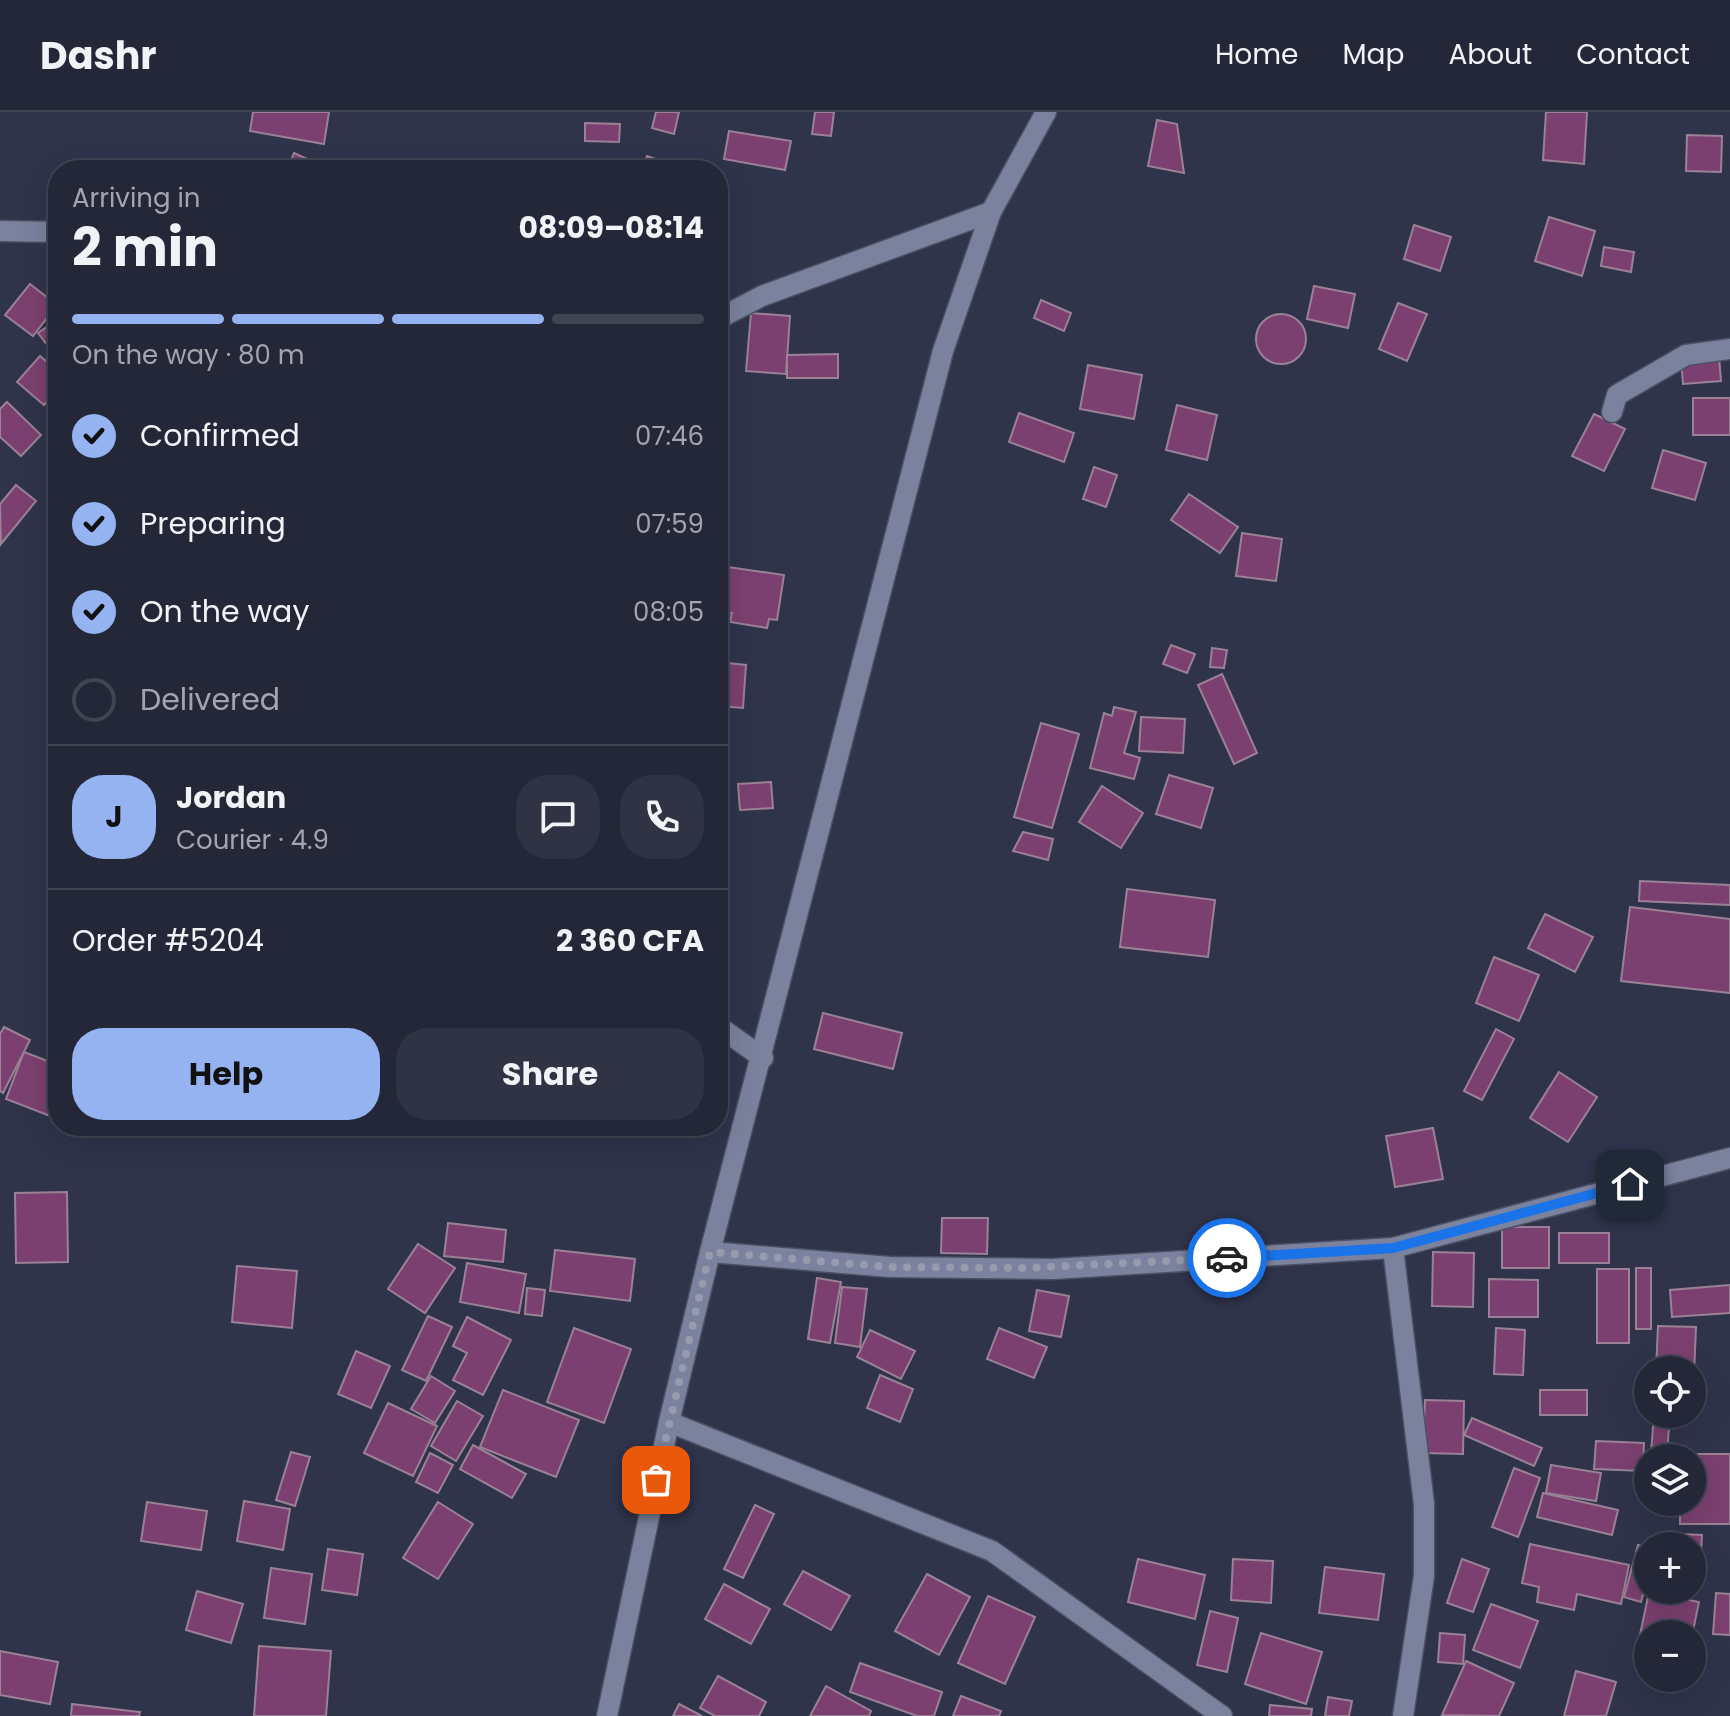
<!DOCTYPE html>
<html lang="en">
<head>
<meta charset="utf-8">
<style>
	body { margin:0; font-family:Poppins,sans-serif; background:#2f3343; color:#f1f3f6; height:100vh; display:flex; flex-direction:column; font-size:30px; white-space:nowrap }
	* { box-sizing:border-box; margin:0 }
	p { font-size:26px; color:#a3a5ae }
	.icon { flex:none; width:44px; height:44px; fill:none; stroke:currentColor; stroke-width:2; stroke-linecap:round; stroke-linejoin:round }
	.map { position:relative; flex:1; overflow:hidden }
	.details { position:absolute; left:48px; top:48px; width:680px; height:976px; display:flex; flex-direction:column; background:#232738; border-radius:32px; box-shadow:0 8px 32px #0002,0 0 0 2px #404453 }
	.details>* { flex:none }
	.tools { position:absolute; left:1634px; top:1244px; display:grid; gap:16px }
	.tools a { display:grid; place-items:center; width:72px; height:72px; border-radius:50%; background:#232738; box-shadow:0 8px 32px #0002,0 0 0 2px #404453; font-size:40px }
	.pin { position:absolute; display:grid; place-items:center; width:68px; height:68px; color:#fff; margin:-34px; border-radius:16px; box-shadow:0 4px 12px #0006 }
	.courier { position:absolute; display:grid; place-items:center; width:80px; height:80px; margin:-40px; border:6px solid #1a73e8; border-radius:50%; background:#fff; color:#222; box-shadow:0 2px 10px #0007 }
	.summary em { font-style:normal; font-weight:700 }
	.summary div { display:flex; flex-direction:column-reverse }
	.summary { display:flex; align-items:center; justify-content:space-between; height:136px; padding:0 24px }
	h1 { font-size:52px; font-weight:700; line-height:60px }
	.bar { display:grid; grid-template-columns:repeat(4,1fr); gap:12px 8px; align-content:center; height:96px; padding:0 24px }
	.bar i { height:10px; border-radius:6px; background:#404453 }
	.bar .active { background:#95b2f1 }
	.bar p { grid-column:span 4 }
	.line { display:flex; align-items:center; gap:20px; padding:0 24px; border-top:2px solid #404453 }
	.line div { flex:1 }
	.round { display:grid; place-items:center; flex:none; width:84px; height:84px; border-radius:32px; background:#2f3343 }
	ol { padding:0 24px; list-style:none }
	li { display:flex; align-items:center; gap:24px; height:88px }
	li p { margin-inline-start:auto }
	li .icon { padding:8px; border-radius:50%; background:#95b2f1; color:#111; stroke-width:4 }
	li:last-child { color:#a3a5ae }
	li i { width:44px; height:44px; border:4px solid #404453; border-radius:50% }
	.cta { display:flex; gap:16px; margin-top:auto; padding:16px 24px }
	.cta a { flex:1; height:92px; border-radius:32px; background:#95b2f1; color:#111; font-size:32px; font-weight:700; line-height:92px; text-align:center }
	.cta a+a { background:#2f3343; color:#f1f3f6 }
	header { display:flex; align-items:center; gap:48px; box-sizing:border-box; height:112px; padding:0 40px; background:#232738; border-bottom:2px solid #404453 }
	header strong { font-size:38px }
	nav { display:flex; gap:44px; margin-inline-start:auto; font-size:28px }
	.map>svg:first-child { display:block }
</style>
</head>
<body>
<header>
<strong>Dashr</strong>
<nav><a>Home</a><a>Map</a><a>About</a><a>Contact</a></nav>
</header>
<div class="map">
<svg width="1730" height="1604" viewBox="0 0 1730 1604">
	<rect width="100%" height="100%" fill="#2f344b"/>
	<!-- building -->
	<g fill="#7b406f" stroke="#9b8195" stroke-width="2">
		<path d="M 253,0 L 329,0 L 324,32 L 250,19 Z"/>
		<path d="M 656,0 L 679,0 L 674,22 L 652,16 Z"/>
		<path d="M 815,0 L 834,0 L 831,24 L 812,22 Z"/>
		<path d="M 1546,0 L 1587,0 L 1584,52 L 1543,48 Z"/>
		<path d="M 1157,8 L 1177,12 L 1184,61 L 1148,54 Z"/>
		<path d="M 585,11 L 620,12 L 619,30 L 585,29 Z"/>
		<path d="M 729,19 L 791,29 L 785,58 L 724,47 Z"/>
		<path d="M 1687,23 L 1722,24 L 1721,60 L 1686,59 Z"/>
		<path d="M 294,41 L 316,51 L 313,58 L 287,58 Z"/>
		<path d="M 647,44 L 673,53 L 671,58 L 642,58 Z"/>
		<path d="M 584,49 L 605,52 L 605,58 L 583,58 Z"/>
		<path d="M 1549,105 L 1595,119 L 1582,164 L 1535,149 Z"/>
		<path d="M 1414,113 L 1451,125 L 1440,159 L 1404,147 Z"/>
		<path d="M 1604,135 L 1634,140 L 1631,160 L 1601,154 Z"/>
		<path d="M 30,172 L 57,193 L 33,224 L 5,203 Z"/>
		<path d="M 1314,174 L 1355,182 L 1348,216 L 1307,207 Z"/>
		<path d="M 1041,188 L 1071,201 L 1064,219 L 1034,206 Z"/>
		<path d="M 1398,191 L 1427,202 L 1407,249 L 1379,237 Z"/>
		<path d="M 751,201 L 790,204 L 786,262 L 746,259 Z"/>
		<circle cx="1281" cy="227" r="25"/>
		<path d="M 54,210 L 58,215 L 58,247 L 38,221 Z"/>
		<path d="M 1718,232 L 1721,269 L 1683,272 L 1680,236 Z"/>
		<path d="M 838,242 L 838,266 L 787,266 L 787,243 Z"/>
		<path d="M 40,244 L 58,259 L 58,277 L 44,293 L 17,270 Z"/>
		<path d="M 1088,253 L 1142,263 L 1134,307 L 1080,297 Z"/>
		<rect x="1693" y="286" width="37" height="37"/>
		<path d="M 7,290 L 41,323 L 21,344 L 0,325 L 0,297 Z"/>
		<path d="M 1177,293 L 1217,303 L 1207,348 L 1166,338 Z"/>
		<path d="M 1019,301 L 1074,321 L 1064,350 L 1009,330 Z"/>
		<path d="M 1594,302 L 1625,317 L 1604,359 L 1572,344 Z"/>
		<path d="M 1663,338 L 1706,351 L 1695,388 L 1652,376 Z"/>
		<path d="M 1094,355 L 1117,363 L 1106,395 L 1083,387 Z"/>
		<path d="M 16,373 L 36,389 L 1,432 L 0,392 Z"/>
		<path d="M 1189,382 L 1238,415 L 1220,441 L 1171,408 Z"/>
		<path d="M 1242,421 L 1282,427 L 1276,469 L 1236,464 Z"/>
		<path d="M 721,454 L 784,463 L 777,508 L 769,507 L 767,516 L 730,510 L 732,501 L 718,499 Z"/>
		<path d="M 1171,533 L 1195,542 L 1187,561 L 1163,552 Z"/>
		<path d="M 1212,536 L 1227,538 L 1224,556 L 1210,555 Z"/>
		<path d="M 718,550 L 746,553 L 743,596 L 718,594 Z"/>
		<path d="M 1222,562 L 1257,641 L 1234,652 L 1198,573 Z"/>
		<path d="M 1114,595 L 1136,600 L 1124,641 L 1140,646 L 1134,667 L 1090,656 L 1104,601 L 1112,604 Z"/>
		<path d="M 1141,605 L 1185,607 L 1183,641 L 1139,639 Z"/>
		<path d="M 718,610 L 729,610 L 728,655 L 718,655 Z"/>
		<path d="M 1041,611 L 1079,622 L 1052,716 L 1014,705 Z"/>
		<path d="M 1169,663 L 1213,676 L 1201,716 L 1156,702 Z"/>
		<path d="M 771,670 L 773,696 L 740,698 L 738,672 Z"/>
		<path d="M 1102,674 L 1143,701 L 1121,736 L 1079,710 Z"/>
		<path d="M 1023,720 L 1053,727 L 1048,748 L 1013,739 Z"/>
		<path d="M 1640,769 L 1730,773 L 1730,793 L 1639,789 Z"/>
		<path d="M 1127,777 L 1215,788 L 1208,845 L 1120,835 Z"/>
		<path d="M 1630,795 L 1730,807 L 1730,881 L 1621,869 Z"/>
		<path d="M 1545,802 L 1593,825 L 1575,860 L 1528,836 Z"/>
		<path d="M 1494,845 L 1539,863 L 1519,909 L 1476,891 Z"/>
		<path d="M 823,901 L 902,921 L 893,957 L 814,937 Z"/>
		<path d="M 4,915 L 30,928 L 3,981 L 0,979 L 0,922 Z"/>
		<path d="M 1496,917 L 1514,927 L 1482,988 L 1464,979 Z"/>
		<path d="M 24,940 L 58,953 L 58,1007 L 6,987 Z"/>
		<path d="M 1559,960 L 1597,985 L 1568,1030 L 1530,1006 Z"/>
		<path d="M 76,1014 L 96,1014 L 93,1021 Z"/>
		<path d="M 1433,1016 L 1443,1067 L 1395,1075 L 1386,1024 Z"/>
		<path d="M 67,1080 L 68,1150 L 16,1151 L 15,1081 Z"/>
		<path d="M 942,1106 L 988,1106 L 987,1142 L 941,1141 Z"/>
		<path d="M 448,1111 L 506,1118 L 503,1150 L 444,1144 Z"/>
		<rect x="1502" y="1115" width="47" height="41"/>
		<rect x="1559" y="1121" width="50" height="30"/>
		<path d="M 418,1132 L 455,1156 L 425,1201 L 388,1177 Z"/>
		<path d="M 555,1138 L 635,1147 L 630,1189 L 550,1179 Z"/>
		<path d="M 1433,1140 L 1474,1141 L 1473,1195 L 1432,1194 Z"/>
		<path d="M 467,1151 L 526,1162 L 519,1201 L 460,1190 Z"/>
		<path d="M 237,1154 L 297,1159 L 292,1216 L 232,1210 Z"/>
		<rect x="1636" y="1156" width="15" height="61"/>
		<rect x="1597" y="1157" width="32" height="74"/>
		<path d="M 817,1166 L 841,1170 L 830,1231 L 808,1227 Z"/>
		<path d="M 1489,1167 L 1538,1168 L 1538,1205 L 1489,1205 Z"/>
		<path d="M 1730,1173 L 1730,1201 L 1672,1205 L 1670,1178 Z"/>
		<path d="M 842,1175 L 867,1177 L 860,1235 L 835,1231 Z"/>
		<path d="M 527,1176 L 545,1178 L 542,1204 L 525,1202 Z"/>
		<path d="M 1037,1178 L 1069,1184 L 1061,1225 L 1029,1219 Z"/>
		<path d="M 428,1204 L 452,1215 L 426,1269 L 402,1258 Z"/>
		<path d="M 467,1205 L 511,1228 L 483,1283 L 453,1268 L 467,1241 L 453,1234 Z"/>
		<path d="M 1658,1214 L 1696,1215 L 1694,1263 L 1692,1258 L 1656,1258 Z"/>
		<path d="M 574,1216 L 631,1237 L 604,1311 L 547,1290 Z"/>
		<path d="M 999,1216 L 1047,1235 L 1034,1266 L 987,1247 Z"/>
		<path d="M 1496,1216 L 1525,1218 L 1523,1263 L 1494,1262 Z"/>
		<path d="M 870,1218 L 915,1239 L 901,1267 L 857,1245 Z"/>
		<path d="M 356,1239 L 390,1254 L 371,1296 L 338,1282 Z"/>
		<path d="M 880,1263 L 913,1277 L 900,1310 L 867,1296 Z"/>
		<path d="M 431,1264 L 455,1279 L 435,1311 L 411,1297 Z"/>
		<path d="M 503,1278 L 579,1308 L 556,1365 L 480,1335 Z"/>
		<rect x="1540" y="1278" width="47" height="25"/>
		<path d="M 1425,1288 L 1464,1289 L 1463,1342 L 1423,1341 Z"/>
		<path d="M 457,1289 L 483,1304 L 456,1349 L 431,1334 Z"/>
		<path d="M 388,1291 L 437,1314 L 413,1364 L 364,1341 Z"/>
		<path d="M 1654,1302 L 1670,1302 L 1667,1342 L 1651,1341 Z"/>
		<path d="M 1472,1306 L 1542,1336 L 1534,1354 L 1464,1323 Z"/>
		<path d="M 1596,1329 L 1644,1331 L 1643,1359 L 1594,1357 Z"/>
		<path d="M 473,1333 L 526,1362 L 512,1386 L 460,1357 Z"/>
		<path d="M 291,1340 L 310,1345 L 295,1394 L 276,1388 Z"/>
		<path d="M 430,1341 L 453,1353 L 438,1381 L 416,1370 Z"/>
		<path d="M 1680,1342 L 1730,1342 L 1730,1412 L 1680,1412 L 1680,1390 L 1692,1390 L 1692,1346 L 1680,1346 Z"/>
		<path d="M 1551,1353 L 1601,1361 L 1596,1389 L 1546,1381 Z"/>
		<path d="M 1514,1356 L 1540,1366 L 1518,1425 L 1492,1415 Z"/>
		<path d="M 1543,1381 L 1618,1398 L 1612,1423 L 1537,1405 Z"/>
		<path d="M 244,1389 L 290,1397 L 283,1438 L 237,1429 Z"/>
		<path d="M 147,1390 L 207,1399 L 201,1438 L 141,1429 Z"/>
		<path d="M 438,1390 L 473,1412 L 438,1467 L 403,1446 Z"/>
		<path d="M 755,1393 L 774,1402 L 743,1466 L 724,1457 Z"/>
		<path d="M 1660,1421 L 1702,1423 L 1699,1470 L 1692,1470 L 1692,1434 L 1659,1434 Z"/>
		<path d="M 1530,1432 L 1629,1453 L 1621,1492 L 1577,1482 L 1574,1498 L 1537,1490 L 1539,1475 L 1522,1471 Z"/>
		<path d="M 1638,1433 L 1648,1435 L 1648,1464 L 1641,1490 L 1624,1485 Z"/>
		<path d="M 328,1437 L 363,1442 L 357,1483 L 322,1478 Z"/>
		<path d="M 1138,1447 L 1205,1463 L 1195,1507 L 1128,1490 Z"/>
		<path d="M 1233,1447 L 1273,1449 L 1271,1491 L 1231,1488 Z"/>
		<path d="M 1462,1447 L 1489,1457 L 1473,1500 L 1447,1491 Z"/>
		<path d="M 1325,1455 L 1384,1462 L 1378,1508 L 1319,1501 Z"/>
		<path d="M 271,1456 L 312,1462 L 305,1512 L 264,1506 Z"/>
		<path d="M 803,1459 L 850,1484 L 831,1518 L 784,1492 Z"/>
		<path d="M 927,1462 L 970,1485 L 939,1543 L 895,1519 Z"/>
		<path d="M 724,1472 L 770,1497 L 751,1532 L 705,1507 Z"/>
		<path d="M 197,1479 L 243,1492 L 231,1531 L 186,1518 Z"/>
		<path d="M 1649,1480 L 1699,1490 L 1692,1524 L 1648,1522 L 1648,1539 L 1637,1537 Z"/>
		<path d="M 1716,1481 L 1730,1482 L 1730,1523 L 1713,1522 Z"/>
		<path d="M 988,1484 L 1035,1505 L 1005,1572 L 958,1551 Z"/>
		<path d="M 1491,1492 L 1538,1509 L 1520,1556 L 1473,1538 Z"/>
		<path d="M 1210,1499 L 1238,1506 L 1227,1560 L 1197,1553 Z"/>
		<path d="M 1261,1521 L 1322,1540 L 1306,1592 L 1245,1572 Z"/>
		<path d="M 1440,1521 L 1465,1523 L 1463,1552 L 1438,1550 Z"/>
		<path d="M 259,1534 L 331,1539 L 326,1604 L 254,1604 Z"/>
		<path d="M 0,1539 L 58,1550 L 50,1592 L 0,1583 Z"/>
		<path d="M 1466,1549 L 1514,1571 L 1499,1604 L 1442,1603 Z"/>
		<path d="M 860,1551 L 942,1580 L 934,1604 L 917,1604 L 850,1580 Z"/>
		<path d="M 1576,1559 L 1616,1570 L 1606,1604 L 1564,1604 Z"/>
		<path d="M 718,1564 L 766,1590 L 759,1604 L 715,1604 L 700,1596 Z"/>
		<path d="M 826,1574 L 871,1599 L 869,1604 L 810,1604 Z"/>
		<path d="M 961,1584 L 1001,1599 L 999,1604 L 953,1604 Z"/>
		<path d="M 1328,1585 L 1352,1589 L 1349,1604 L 1325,1604 Z"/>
		<path d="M 72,1592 L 140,1600 L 139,1604 L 71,1604 Z"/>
		<path d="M 679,1592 L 702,1604 L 673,1604 Z"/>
		<path d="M 1270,1593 L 1312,1597 L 1311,1604 L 1269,1604 Z"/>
	</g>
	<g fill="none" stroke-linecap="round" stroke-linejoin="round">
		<defs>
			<g id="street">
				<path d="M 0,119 L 58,120"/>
				<path d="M 718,207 L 762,184 L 991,100"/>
				<path d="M 1612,300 L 1617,283 L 1686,243 L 1730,237"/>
				<path d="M 718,914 L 763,946"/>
				<path d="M 1393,1136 L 1424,1392 L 1424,1464 L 1403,1604"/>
				<path d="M 710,1140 L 890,1155 L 1053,1157 L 1393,1136 L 1730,1046"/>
				<path d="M 669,1310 L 992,1439 L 1222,1604"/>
				<path d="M 607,1604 L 669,1310 L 710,1140 L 943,239 L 991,100 L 1046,0"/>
			</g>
		</defs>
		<!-- street casing -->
		<use href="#street" stroke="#4b4f62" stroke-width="23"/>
		<!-- street -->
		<use href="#street" stroke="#7b829d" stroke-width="20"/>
	</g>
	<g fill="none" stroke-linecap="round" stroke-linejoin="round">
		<!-- done -->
		<path stroke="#989bad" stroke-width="8" stroke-dasharray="0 14.4" d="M 656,1368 L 710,1140 L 890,1155 L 1026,1156 L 1227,1146"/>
		<!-- route -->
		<path stroke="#1a73e8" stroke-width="10" d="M 1227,1146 L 1393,1136 L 1630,1072"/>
	</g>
</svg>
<div class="tools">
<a><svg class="icon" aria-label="locate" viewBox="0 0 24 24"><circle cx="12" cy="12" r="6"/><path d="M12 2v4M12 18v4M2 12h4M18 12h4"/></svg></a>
<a><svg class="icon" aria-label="layers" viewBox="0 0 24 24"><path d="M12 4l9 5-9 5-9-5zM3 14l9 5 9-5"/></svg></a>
<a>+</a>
<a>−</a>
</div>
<div class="pin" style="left:656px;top:1368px;background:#ea580c"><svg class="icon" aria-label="bag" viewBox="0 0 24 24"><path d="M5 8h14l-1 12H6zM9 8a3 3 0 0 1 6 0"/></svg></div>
<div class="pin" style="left:1630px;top:1072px;background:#1f2937"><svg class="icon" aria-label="home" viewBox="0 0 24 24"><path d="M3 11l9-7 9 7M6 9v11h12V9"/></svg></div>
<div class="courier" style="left:1227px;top:1146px"><svg class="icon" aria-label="car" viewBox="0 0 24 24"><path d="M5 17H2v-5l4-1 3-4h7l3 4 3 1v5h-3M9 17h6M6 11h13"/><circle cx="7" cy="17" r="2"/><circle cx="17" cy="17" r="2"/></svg></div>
<section class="details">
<div class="summary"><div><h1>2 min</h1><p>Arriving in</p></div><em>08:09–08:14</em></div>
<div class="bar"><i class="active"></i><i class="active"></i><i class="active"></i><i></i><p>On the way · 80 m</p></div>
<ol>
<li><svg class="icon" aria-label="check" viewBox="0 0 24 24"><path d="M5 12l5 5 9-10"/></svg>Confirmed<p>07:46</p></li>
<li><svg class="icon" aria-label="check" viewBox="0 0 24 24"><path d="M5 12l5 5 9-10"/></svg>Preparing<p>07:59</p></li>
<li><svg class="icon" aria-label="check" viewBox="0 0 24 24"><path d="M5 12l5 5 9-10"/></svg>On the way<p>08:05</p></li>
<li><i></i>Delivered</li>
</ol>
<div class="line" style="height:144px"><b class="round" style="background:#95b2f1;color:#111">J</b><div><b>Jordan</b><p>Courier · 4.9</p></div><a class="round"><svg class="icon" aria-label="chat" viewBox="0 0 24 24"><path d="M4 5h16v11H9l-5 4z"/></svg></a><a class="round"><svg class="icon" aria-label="phone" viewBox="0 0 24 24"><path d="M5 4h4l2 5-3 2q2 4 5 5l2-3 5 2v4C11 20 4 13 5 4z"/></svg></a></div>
<div class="line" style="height:104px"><div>Order #5204</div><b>2 360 CFA</b></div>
<div class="cta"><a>Help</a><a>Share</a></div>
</section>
</div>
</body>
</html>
